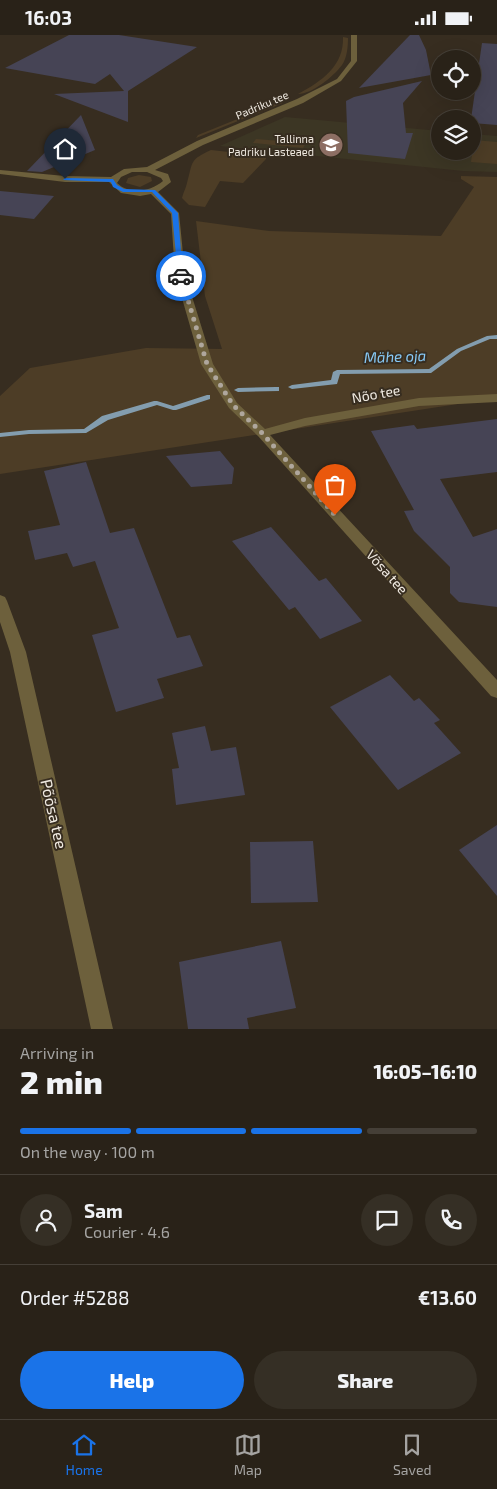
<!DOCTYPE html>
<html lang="en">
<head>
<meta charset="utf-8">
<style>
	body { margin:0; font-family:"Exo 2",sans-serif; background:#352f25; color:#f1f3f6; height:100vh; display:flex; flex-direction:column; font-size:19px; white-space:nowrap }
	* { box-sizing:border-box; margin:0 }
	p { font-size:16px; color:#a5a4a2 }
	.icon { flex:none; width:28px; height:28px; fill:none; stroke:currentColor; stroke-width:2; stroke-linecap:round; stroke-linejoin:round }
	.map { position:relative; height:994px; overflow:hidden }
	.sheet { display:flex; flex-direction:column; background:#292218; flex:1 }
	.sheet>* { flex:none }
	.controls { position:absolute; left:431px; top:15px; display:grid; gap:10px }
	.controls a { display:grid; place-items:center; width:50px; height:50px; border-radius:50%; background:#292218; box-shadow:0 5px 20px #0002,0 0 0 1px #453f37; font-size:25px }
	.pin { position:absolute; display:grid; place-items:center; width:42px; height:42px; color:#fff; margin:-51px -21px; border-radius:50% 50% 50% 0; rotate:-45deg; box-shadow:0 0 5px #0007 }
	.pin .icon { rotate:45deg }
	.courier { position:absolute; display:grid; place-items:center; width:50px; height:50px; margin:-25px; border:4px solid #1a73e8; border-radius:50%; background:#fff; color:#222; box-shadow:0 1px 6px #0007 }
	.summary em { font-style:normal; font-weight:800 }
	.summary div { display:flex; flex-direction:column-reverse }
	.summary { display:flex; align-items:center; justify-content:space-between; height:85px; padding:0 20px }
	h1 { font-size:32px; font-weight:800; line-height:38px }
	.bar { display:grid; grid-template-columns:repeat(4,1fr); gap:8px 5px; align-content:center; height:60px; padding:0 20px }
	.bar i { height:6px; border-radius:4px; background:#453f37 }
	.bar .current { background:#1a73e8 }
	.bar p { grid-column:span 4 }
	.line { display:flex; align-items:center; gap:12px; padding:0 20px; border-top:1px solid #453f37 }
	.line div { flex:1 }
	.round { display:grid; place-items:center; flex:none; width:52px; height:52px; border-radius:26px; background:#352f25 }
	.button { display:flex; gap:10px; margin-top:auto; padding:10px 20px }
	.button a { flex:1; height:58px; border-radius:30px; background:#1a73e8; color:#fff; font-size:20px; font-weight:800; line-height:58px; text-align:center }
	.button a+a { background:#352f25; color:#f1f3f6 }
	.status { display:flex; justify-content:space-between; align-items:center; height:35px; padding:0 25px; background:#292218; direction:ltr }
	.status svg { height:14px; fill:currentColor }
	.menu { display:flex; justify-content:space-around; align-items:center; height:70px; border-top:1px solid #453f37; background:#292218; font-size:14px; color:#a5a4a2 }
	.menu a { display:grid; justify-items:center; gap:2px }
	.menu .current { color:#1a73e8 }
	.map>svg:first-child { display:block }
</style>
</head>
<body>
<div class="status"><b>16:03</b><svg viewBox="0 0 49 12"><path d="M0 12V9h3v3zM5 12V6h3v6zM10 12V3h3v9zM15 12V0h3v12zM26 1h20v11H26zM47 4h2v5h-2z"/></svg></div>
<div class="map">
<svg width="497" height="994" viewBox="0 0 497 994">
	<rect width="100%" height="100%" fill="#372d20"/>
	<!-- education -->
	<path fill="#3c3624" d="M 285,82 L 440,96 L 440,116 L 472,116 L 473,99 L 497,101 L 497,137 L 463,136 L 220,111 Z"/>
	<!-- green -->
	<g fill="#4d3d26">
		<path d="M 343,2 L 348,3 C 348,12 347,23 342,30 C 333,42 312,59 298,59 C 322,46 344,31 343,2 Z"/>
		<path d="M 282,66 L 283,68 L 196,103 L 198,100 Z"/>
		<path d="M 256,104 L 306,108 L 303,113 L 253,108 Z"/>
		<path d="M 474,105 L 497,107 L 497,129 L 471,127 Z"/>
		<path d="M 211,115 L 266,121 L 266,124 L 243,148 L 220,146 L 205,172 L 189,170 L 182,163 C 183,158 186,153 187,148 C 193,127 189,125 211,115 Z"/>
		<path d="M 139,140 L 151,142 L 152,146 L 140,152 L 126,148 L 128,143 Z"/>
		<path d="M 461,141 L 497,142 L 497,363 L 0,439 L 0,361 L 30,333 L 146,313 L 222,314 L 205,261 L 196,186 L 269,196 L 441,201 L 474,152 L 461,144 Z"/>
	</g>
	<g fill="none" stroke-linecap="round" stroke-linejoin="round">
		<!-- stream -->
		<g fill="#839dae" fill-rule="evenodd">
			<path d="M 497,300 L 497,304 L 490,304 L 461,316 L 431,338 L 340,339 L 337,349 L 292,354 L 288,352 L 292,350 L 331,345 L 333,337 L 337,335 L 429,334 L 457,314 L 487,301 Z"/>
			<path d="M 276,352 L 279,352 L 279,356 L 238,357 L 234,355 L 238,353 Z"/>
			<path d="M 207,360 L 210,360 L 210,364 L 176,375 L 173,375 L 157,370 L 108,385 L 86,398 L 29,399 L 0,402 L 0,398 L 29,395 L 84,394 L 102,381 L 154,366 L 157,366 L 173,371 Z"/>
		</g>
	</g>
	<!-- building -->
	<g fill="#464455">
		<path d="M 69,0 L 119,0 L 197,12 L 128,56 L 128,87 L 54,59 L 124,56 L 110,39 L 95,49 L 5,33 Z"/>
		<path d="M 410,0 L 419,0 L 426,15 L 431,40 L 359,53 Z"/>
		<path d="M 482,8 L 497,9 L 497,90 L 472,88 L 471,84 Z"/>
		<path d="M 422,46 L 403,68 L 406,98 L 413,98 L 405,124 L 348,118 L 346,66 L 354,62 Z"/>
		<path d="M 81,80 L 95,115 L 42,137 L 27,136 Z"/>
		<path d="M 0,156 L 54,161 L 34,184 L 0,180 Z"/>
		<path d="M 497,384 L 497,437 L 440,444 L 473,502 L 497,494 L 497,572 L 459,567 L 450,558 L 450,532 L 414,496 L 404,476 L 414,475 L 371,396 L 414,390 L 417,394 Z"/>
		<path d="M 220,416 L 234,433 L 232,449 L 191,452 L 166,421 Z"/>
		<path d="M 86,427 L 110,498 L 134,493 L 177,603 L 190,600 L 203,631 L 157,644 L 164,663 L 116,677 L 92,600 L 119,593 L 95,526 L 73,532 L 67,518 L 35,525 L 28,496 L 60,490 L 44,436 Z"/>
		<path d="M 271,492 L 319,546 L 326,543 L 362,586 L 320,604 L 295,572 L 289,575 L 232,506 Z"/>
		<path d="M 390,640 L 414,666 L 419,663 L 440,685 L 434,688 L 461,718 L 398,755 L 330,672 Z"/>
		<path d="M 205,691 L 211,716 L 236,712 L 245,760 L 176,770 L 172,734 L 179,733 L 172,698 Z"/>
		<path d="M 497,790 L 497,861 L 459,815 Z"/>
		<path d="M 313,806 L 318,867 L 251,868 L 250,807 Z"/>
		<path d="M 281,906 L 296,973 L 247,983 L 249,994 L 188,994 L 179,927 Z"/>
	</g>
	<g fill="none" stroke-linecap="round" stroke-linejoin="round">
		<!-- minor -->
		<g fill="#6d603c" fill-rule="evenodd">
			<path d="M 351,0 L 357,0 L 357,26 L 341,46 L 303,68 L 203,110 L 155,135 L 168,139 L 171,147 L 158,157 L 179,178 L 185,239 L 213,329 L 237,368 L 265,394 L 305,383 L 419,363 L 497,359 L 497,367 L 419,371 L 305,391 L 270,400 L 497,645 L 497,663 L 491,661 L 258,401 L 229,373 L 201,329 L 175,239 L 171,179 L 151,159 L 140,161 L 121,158 L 109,147 L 65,147 L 0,139 L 0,135 L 65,141 L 111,142 L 124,134 L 147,132 L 197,106 L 297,64 L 337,44 L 351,26 ZM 132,137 L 147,137 L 161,143 L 163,146 C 150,157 129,160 117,148 L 121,142 Z"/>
			<path d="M 0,560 L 5,562 L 7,566 L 26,617 L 113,994 L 91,994 L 10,617 L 0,587 Z"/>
		</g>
	</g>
	<!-- route -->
	<path fill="#1a73e8" d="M 65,143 L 113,144 L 117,150 L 124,154 L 155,155 L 178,178 L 183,242 L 178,241 L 172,178 L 152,157 L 123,157 L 113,152 L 111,147 L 63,145 Z"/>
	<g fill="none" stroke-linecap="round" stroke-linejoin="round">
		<!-- done -->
		<path stroke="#afa79d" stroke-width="5" stroke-dasharray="0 9" d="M 181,241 L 207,329 L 233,370 L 262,398 L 335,480"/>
	</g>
	<!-- icons -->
	<defs>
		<symbol id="school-disc" viewBox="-11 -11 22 22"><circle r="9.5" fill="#8d6e63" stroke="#372d20"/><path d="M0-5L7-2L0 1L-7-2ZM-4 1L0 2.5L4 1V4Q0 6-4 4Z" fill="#fff"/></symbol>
	</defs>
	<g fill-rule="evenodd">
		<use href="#school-disc" x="317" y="96" width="28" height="28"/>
	</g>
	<g text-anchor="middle" stroke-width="4" stroke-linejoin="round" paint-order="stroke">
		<!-- far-street labels -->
		<g font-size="11" fill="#efe9e0" stroke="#372d20">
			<text transform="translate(262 70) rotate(-23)" y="4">Padriku tee</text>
		</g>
		<!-- far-poi labels -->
		<g font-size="11" fill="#efe9e0" stroke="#372d20" text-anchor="end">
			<text x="314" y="108">Tallinna<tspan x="314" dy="13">Padriku Lasteaed</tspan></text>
		</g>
		<!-- street labels -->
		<g font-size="14" fill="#efe9e0" stroke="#372d20">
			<text transform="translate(376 359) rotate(-10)" y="5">Nõo tee</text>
			<text transform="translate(387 537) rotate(48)" y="5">Võsa tee</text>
		</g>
		<!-- water labels -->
		<g font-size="15" font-style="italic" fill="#87c9f6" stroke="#372d20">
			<text transform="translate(395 322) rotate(-2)" y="5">Mähe oja</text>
		</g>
		<!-- near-street labels -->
		<g font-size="16" fill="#efe9e0" stroke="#372d20">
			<text transform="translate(54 779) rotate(77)" y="6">Põõsa tee</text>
		</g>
	</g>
</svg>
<div class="controls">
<a><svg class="icon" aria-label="locate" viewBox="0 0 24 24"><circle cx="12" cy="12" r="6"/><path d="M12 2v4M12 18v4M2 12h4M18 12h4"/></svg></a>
<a><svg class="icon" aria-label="layers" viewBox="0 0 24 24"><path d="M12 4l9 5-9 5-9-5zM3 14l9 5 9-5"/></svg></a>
</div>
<div class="pin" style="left:335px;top:480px;background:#ea580c"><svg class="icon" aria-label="bag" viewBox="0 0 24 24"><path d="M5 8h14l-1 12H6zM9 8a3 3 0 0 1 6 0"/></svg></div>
<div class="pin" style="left:65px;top:144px;background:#1f2937"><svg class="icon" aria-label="home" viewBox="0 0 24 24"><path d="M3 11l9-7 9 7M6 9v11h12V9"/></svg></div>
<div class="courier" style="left:181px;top:241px"><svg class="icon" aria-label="car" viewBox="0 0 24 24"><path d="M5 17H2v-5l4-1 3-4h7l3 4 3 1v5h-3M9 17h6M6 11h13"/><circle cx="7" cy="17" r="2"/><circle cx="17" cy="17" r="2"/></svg></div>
</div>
<section class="sheet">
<div class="summary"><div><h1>2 min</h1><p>Arriving in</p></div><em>16:05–16:10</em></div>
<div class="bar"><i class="current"></i><i class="current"></i><i class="current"></i><i></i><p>On the way · 100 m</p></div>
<div class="line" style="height:90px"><a class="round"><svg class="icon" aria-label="person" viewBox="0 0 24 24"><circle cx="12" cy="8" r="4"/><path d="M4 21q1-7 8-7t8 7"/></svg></a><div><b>Sam</b><p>Courier · 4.6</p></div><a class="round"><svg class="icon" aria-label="chat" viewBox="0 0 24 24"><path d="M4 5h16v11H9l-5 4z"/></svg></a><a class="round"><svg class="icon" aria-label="phone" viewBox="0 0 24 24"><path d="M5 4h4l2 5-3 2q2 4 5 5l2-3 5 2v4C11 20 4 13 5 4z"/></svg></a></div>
<div class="line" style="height:65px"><div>Order #5288</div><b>€13.60</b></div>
<div class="button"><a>Help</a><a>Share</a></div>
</section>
<nav class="menu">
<a class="current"><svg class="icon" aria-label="home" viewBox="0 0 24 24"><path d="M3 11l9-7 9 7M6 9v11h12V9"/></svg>Home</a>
<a><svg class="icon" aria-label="map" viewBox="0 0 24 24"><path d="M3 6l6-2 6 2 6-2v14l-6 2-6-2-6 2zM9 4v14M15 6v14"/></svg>Map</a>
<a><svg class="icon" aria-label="saved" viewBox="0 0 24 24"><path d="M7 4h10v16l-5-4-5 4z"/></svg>Saved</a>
</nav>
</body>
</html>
